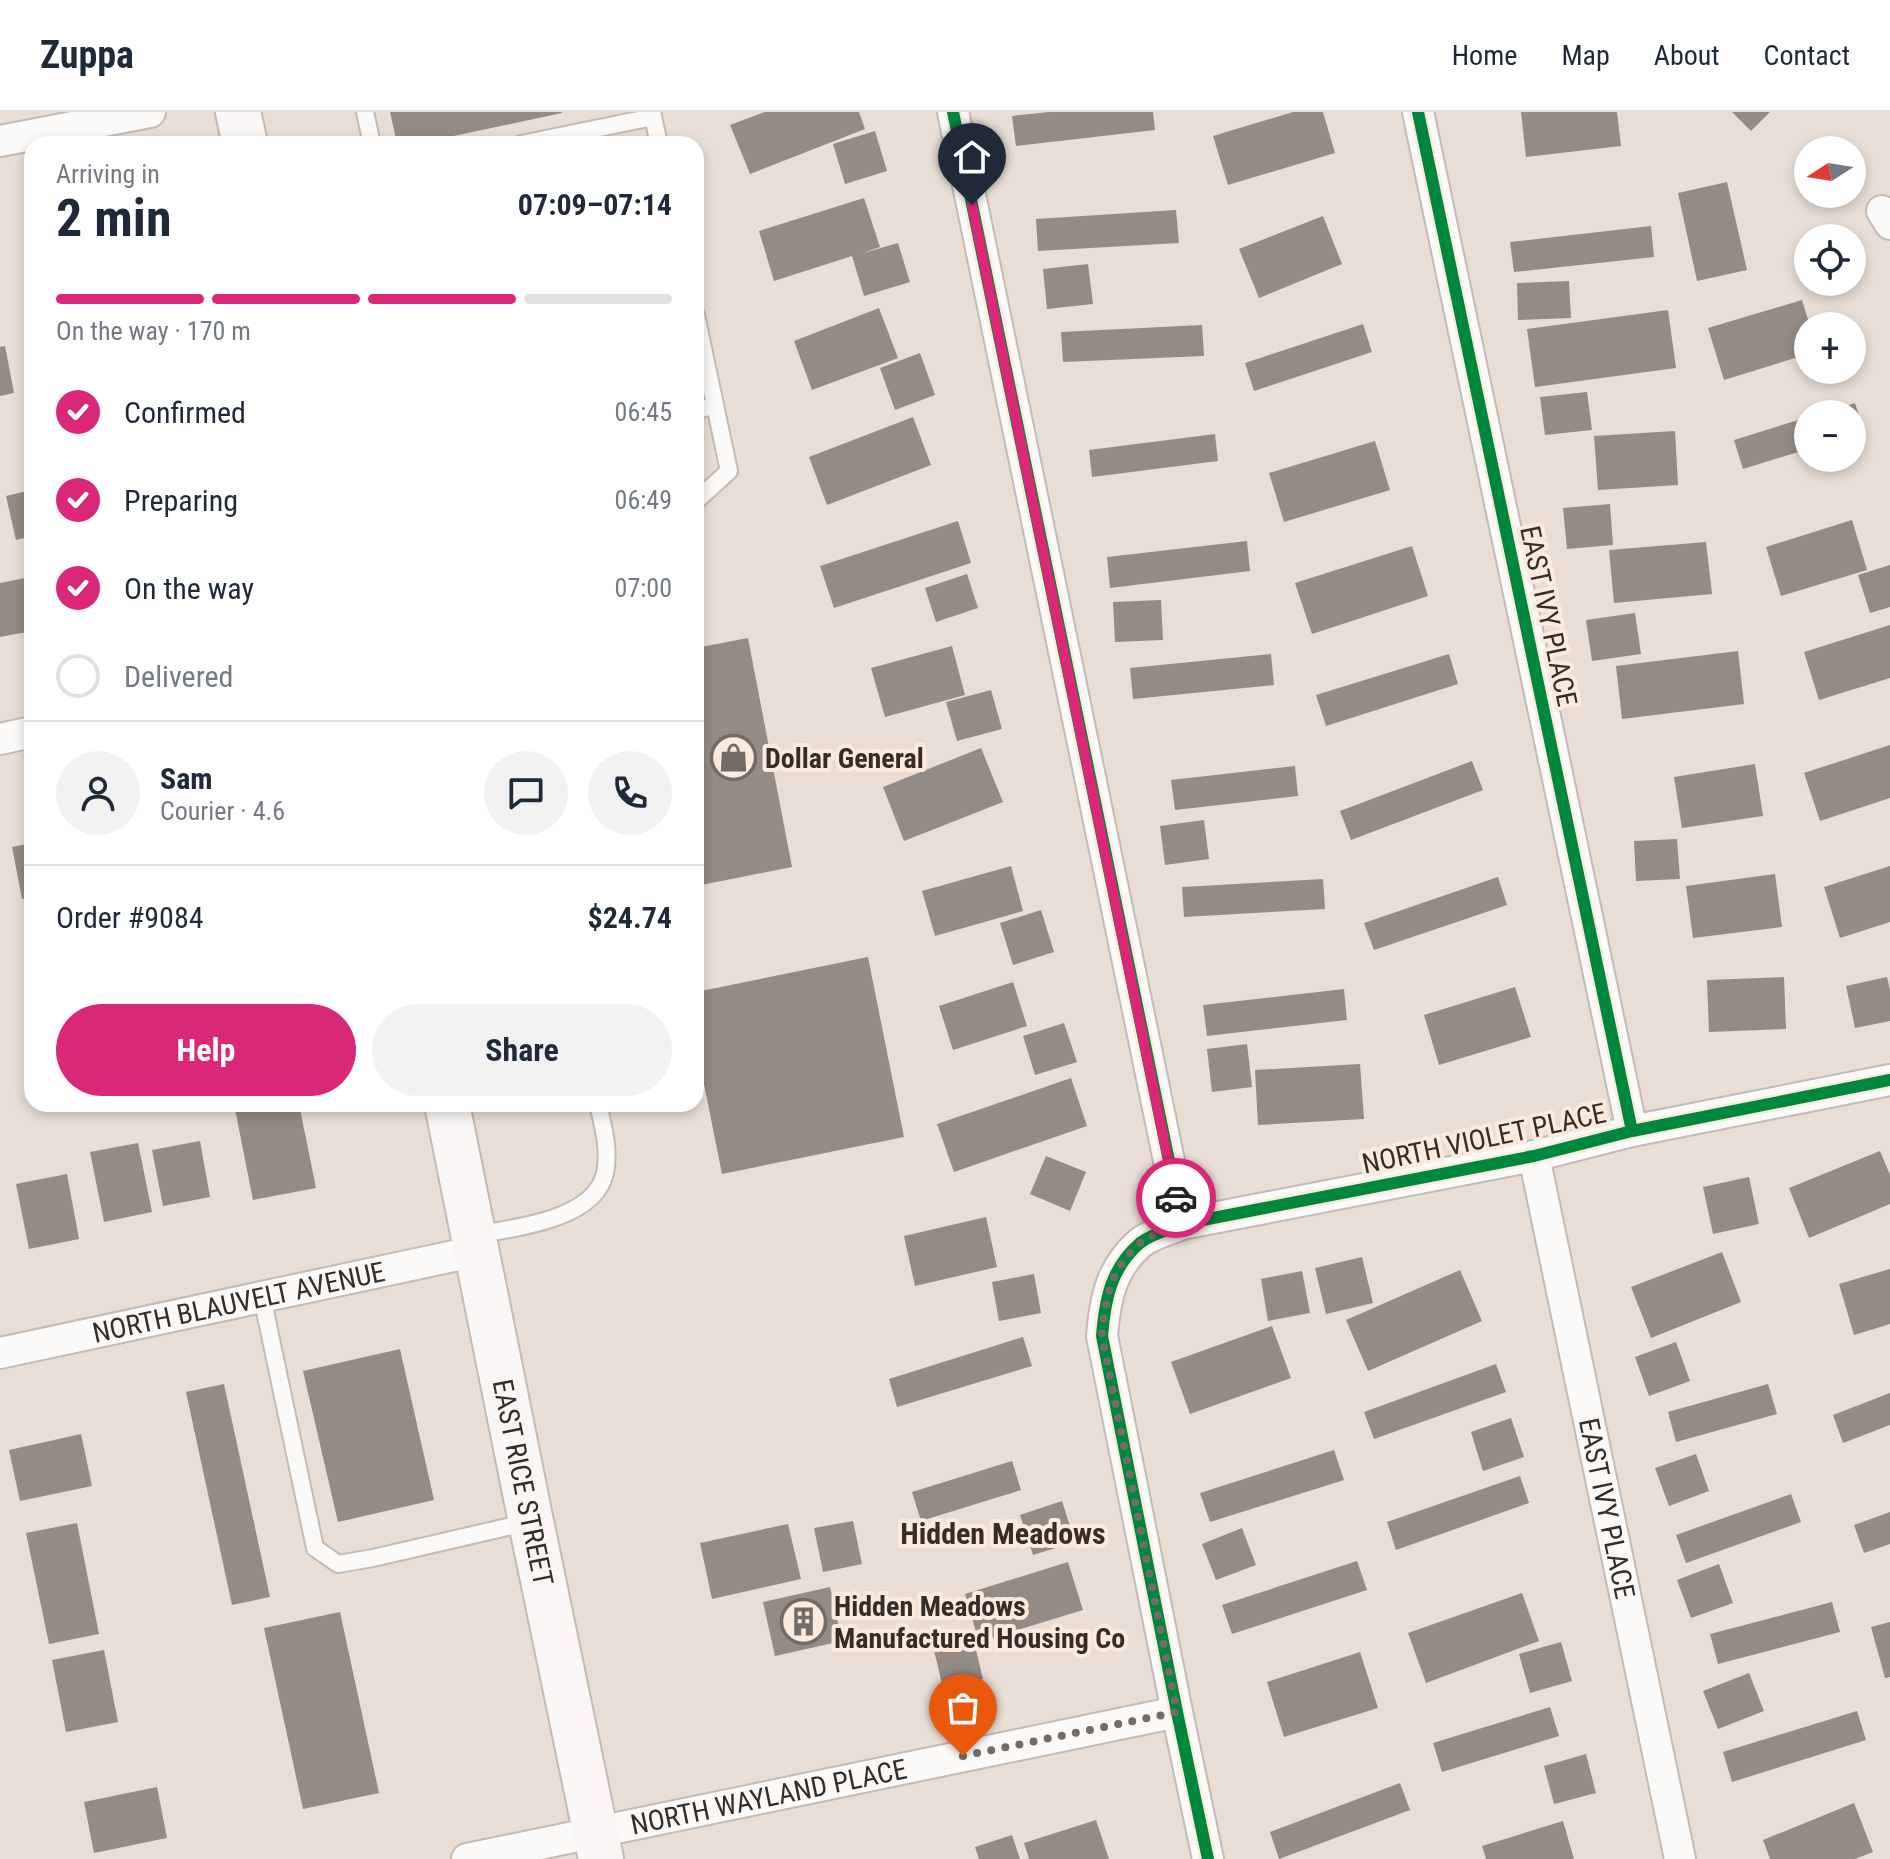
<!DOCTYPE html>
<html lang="en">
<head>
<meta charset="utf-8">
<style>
	body { margin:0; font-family:"Roboto Condensed",sans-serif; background:#f2f2f3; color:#1f2937; height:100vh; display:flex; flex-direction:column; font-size:30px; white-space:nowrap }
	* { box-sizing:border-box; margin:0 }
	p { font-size:26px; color:#747a83 }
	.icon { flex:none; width:44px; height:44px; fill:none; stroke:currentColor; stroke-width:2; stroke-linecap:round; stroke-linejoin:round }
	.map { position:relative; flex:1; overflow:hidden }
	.side { position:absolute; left:24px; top:24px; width:680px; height:976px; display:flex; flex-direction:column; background:#fff; border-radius:24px; box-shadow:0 4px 12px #0003 }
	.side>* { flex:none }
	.needle { width:52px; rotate:258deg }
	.fabs { position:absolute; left:1794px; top:24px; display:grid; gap:16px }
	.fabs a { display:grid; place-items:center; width:72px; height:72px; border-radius:50%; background:#fff; box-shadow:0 4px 12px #0003; font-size:40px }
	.pin { position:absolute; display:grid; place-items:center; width:68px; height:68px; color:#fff; margin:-82px -34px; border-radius:50% 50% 50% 0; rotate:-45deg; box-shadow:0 0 8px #0007 }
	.pin .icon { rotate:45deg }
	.courier { position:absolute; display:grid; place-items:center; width:80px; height:80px; margin:-40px; border:6px solid #db2777; border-radius:50%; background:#fff; color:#222; box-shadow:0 2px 10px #0007 }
	.head em { font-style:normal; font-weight:700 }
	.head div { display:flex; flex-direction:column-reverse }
	.head { display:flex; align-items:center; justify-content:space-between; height:136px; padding:0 32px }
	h1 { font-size:52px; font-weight:700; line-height:60px }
	.bar { display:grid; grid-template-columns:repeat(4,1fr); gap:12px 8px; align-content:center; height:96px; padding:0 32px }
	.bar i { height:10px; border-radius:6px; background:#e0e1e3 }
	.bar .on { background:#db2777 }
	.bar p { grid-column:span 4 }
	.line { display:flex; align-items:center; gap:20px; padding:0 32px; border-top:2px solid #e0e1e3 }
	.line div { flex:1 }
	.round { display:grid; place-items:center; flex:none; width:84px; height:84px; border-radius:42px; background:#f2f2f3 }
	ol { padding:0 32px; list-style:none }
	li { display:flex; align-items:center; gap:24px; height:88px }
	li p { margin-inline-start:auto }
	li .icon { padding:8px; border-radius:50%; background:#db2777; color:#fff; stroke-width:4 }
	li:last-child { color:#747a83 }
	li i { width:44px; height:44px; border:4px solid #e0e1e3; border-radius:50% }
	.primary-button { display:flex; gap:16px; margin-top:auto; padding:16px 32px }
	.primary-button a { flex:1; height:92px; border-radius:48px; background:#db2777; color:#fff; font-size:32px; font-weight:700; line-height:92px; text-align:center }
	.primary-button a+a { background:#f2f2f3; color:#1f2937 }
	header { display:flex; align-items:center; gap:48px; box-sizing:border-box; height:112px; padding:0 40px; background:#fff; border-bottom:2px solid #e0e1e3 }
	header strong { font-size:38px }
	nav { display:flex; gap:44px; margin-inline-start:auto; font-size:28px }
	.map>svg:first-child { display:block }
</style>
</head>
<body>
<header>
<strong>Zuppa</strong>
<nav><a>Home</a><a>Map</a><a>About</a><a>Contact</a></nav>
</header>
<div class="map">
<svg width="1890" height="1747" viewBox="0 0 1890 1747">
	<rect width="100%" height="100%" fill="#e8ded6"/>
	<!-- building -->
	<g fill="#948b84">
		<path d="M 390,0 L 562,0 L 562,1 L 416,32 L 397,32 Z"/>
		<path d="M 765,0 L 859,0 L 865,17 L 750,62 L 730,13 Z"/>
		<path d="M 1049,0 L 1153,0 L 1155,18 L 1016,34 L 1012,4 Z"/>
		<path d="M 1293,0 L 1323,0 L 1335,41 L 1228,73 L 1213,24 Z"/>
		<path d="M 1521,0 L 1617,0 L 1621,34 L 1526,45 Z"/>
		<path d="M 1732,0 L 1770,0 L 1751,19 Z"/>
		<path d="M 875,19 L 887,59 L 845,72 L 833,32 Z"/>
		<path d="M 1727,70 L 1747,158 L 1697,169 L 1678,81 Z"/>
		<path d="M 864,86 L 880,135 L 860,142 L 898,131 L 910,170 L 864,184 L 852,144 L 774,169 L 759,119 Z"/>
		<path d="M 1176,98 L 1179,131 L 1038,139 L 1036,107 Z"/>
		<path d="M 1323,104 L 1342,152 L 1259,186 L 1239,137 Z"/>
		<path d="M 1651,114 L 1654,145 L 1514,160 L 1510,130 Z"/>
		<path d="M 1088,152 L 1093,192 L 1047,197 L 1043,157 Z"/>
		<path d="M 1569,169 L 1571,206 L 1518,208 L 1517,171 Z"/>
		<path d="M 1802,188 L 1810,214 L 1808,214 L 1808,242 L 1724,268 L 1708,216 Z"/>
		<path d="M 879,196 L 898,246 L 812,278 L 794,229 Z"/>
		<path d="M 1668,198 L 1676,256 L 1535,275 L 1527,217 Z"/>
		<path d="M 1363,212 L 1372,240 L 1254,279 L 1245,251 Z"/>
		<path d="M 1202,213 L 1204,244 L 1063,250 L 1061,220 Z"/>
		<path d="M 5,234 L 14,281 L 0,284 L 0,235 Z"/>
		<path d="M 920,241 L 935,283 L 895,298 L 880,256 Z"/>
		<path d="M 1587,280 L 1592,318 L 1545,323 L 1540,285 Z"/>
		<path d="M 1855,291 L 1864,320 L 1852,323 L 1852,302 L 1820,302 Z"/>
		<path d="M 913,305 L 931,353 L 827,393 L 809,345 Z"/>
		<path d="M 1808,305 L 1808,337 L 1743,357 L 1734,328 Z"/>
		<path d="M 1675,319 L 1678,373 L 1598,378 L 1594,324 Z"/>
		<path d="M 1215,322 L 1218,349 L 1092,365 L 1089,338 Z"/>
		<path d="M 1375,329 L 1390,378 L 1284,410 L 1269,361 Z"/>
		<path d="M 32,378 L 32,424 L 16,428 L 6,384 Z"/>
		<path d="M 1610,392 L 1613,433 L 1567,437 L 1563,396 Z"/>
		<path d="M 1852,408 L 1867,458 L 1781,484 L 1766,435 Z"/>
		<path d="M 958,409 L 971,451 L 834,496 L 820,454 Z"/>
		<path d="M 1247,429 L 1250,459 L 1110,476 L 1107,445 Z"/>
		<path d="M 1706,430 L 1712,482 L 1614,491 L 1609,438 Z"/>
		<path d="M 1412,434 L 1428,484 L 1312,522 L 1295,471 Z"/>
		<path d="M 1890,453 L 1890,495 L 1870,501 L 1858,463 Z"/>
		<path d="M 967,462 L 978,496 L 936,510 L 925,476 Z"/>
		<path d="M 25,466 L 32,502 L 32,519 L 0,525 L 0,471 Z"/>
		<path d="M 1161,488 L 1163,528 L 1115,530 L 1113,490 Z"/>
		<path d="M 1635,501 L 1641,542 L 1592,549 L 1586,508 Z"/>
		<path d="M 1890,513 L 1890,566 L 1819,588 L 1804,540 Z"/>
		<path d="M 748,526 L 792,755 L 696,774 L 696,536 Z"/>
		<path d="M 952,534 L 965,583 L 885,605 L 871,556 Z"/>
		<path d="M 1738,539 L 1744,592 L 1622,607 L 1616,554 Z"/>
		<path d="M 1271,542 L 1274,573 L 1133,587 L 1130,556 Z"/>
		<path d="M 1449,542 L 1458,572 L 1326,614 L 1316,583 Z"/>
		<path d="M 991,578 L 1002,617 L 957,629 L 946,590 Z"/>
		<path d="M 1890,633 L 1890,686 L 1820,709 L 1804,661 Z"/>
		<path d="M 981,636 L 1003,690 L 904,729 L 883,675 Z"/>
		<path d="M 1472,649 L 1483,678 L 1351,728 L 1340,699 Z"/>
		<path d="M 1755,652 L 1763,704 L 1682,716 L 1674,665 Z"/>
		<path d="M 1295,654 L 1298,684 L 1175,698 L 1171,668 Z"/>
		<path d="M 1204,708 L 1209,747 L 1165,753 L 1160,714 Z"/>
		<path d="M 1677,727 L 1680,767 L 1636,769 L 1634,729 Z"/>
		<path d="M 32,731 L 32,785 L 22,787 L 12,735 Z"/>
		<path d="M 1011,754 L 1023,799 L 935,824 L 922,779 Z"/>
		<path d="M 1890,754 L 1890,810 L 1840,826 L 1824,775 Z"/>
		<path d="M 1775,762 L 1782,815 L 1693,826 L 1686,774 Z"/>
		<path d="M 1498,765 L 1507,793 L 1374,838 L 1364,811 Z"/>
		<path d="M 1323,767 L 1325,797 L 1184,805 L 1182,775 Z"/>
		<path d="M 1041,798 L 1054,840 L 1013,853 L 1000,811 Z"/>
		<path d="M 868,845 L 904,1025 L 722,1062 L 696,932 L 696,880 Z"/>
		<path d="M 1784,865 L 1786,917 L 1709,920 L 1707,868 Z"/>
		<path d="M 1887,865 L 1890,878 L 1890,909 L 1855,916 L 1846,874 Z"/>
		<path d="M 1013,870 L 1027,914 L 953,938 L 939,894 Z"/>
		<path d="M 1515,875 L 1531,925 L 1439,953 L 1424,903 Z"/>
		<path d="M 1344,877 L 1347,908 L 1207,924 L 1203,893 Z"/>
		<path d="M 1064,911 L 1077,950 L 1035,963 L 1023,924 Z"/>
		<path d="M 1247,932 L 1252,975 L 1212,980 L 1207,937 Z"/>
		<path d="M 1360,952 L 1364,1007 L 1258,1013 L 1255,958 Z"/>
		<path d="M 1071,966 L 1087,1014 L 954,1060 L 937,1012 Z"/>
		<path d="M 234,992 L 299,992 L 316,1076 L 253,1088 Z"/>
		<path d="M 200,1029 L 210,1085 L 163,1094 L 152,1038 Z"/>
		<path d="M 138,1031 L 152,1100 L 104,1110 L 90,1040 Z"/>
		<path d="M 1880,1039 L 1890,1063 L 1890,1092 L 1809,1126 L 1789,1076 Z"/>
		<path d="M 1046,1044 L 1086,1060 L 1070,1099 L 1030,1082 Z"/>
		<path d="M 67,1062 L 79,1127 L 29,1137 L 16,1072 Z"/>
		<path d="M 1749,1065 L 1759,1112 L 1713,1122 L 1703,1075 Z"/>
		<path d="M 986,1105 L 997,1155 L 915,1174 L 904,1124 Z"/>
		<path d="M 1722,1140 L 1741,1190 L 1651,1226 L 1631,1175 Z"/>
		<path d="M 1362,1145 L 1373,1191 L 1326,1202 L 1315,1156 Z"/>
		<path d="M 1890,1157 L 1890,1212 L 1854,1223 L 1839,1172 Z"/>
		<path d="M 1460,1158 L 1482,1209 L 1368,1259 L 1346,1208 Z"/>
		<path d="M 1302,1159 L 1310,1201 L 1268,1209 L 1261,1167 Z"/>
		<path d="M 1034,1162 L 1041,1201 L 999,1209 L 992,1170 Z"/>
		<path d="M 1272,1214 L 1291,1266 L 1190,1302 L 1171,1250 Z"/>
		<path d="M 1023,1225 L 1032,1254 L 897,1295 L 889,1267 Z"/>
		<path d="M 1676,1230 L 1690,1269 L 1649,1284 L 1635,1245 Z"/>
		<path d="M 400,1237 L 434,1388 L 338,1410 L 303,1259 Z"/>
		<path d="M 1496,1252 L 1506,1280 L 1374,1327 L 1364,1300 Z"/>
		<path d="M 224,1272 L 270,1485 L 232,1493 L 186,1280 Z"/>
		<path d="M 1768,1272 L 1777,1302 L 1676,1330 L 1668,1300 Z"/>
		<path d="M 1890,1281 L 1890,1313 L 1843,1331 L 1833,1303 Z"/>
		<path d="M 1511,1306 L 1524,1345 L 1483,1359 L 1471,1320 Z"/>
		<path d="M 81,1322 L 92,1374 L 20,1389 L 9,1338 Z"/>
		<path d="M 1334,1338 L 1344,1368 L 1210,1410 L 1200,1381 Z"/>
		<path d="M 1696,1342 L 1709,1379 L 1669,1394 L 1655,1356 Z"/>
		<path d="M 1012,1349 L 1021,1378 L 921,1409 L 912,1380 Z"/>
		<path d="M 1520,1364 L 1529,1391 L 1396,1438 L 1387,1410 Z"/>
		<path d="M 1791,1382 L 1801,1410 L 1686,1451 L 1676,1423 Z"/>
		<path d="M 1062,1389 L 1075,1430 L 1033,1443 L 1020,1403 Z"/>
		<path d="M 1890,1400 L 1890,1432 L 1864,1441 L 1854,1413 Z"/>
		<path d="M 853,1409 L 862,1452 L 823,1460 L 814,1416 Z"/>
		<path d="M 77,1411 L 99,1522 L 49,1532 L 26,1421 Z"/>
		<path d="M 788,1412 L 801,1467 L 712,1487 L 700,1431 Z"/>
		<path d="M 1242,1416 L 1256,1453 L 1216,1468 L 1202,1432 Z"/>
		<path d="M 1357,1449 L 1367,1478 L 1232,1522 L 1222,1493 Z"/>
		<path d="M 1068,1450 L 1083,1498 L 979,1530 L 965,1482 Z"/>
		<path d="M 1719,1452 L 1733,1491 L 1691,1506 L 1677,1468 Z"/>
		<path d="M 830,1475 L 842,1529 L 775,1544 L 763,1490 Z"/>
		<path d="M 1522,1481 L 1539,1529 L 1426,1571 L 1408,1521 Z"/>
		<path d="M 1832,1490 L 1840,1520 L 1718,1552 L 1710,1522 Z"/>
		<path d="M 340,1500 L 379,1681 L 303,1697 L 264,1516 Z"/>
		<path d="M 1890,1510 L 1890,1565 L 1885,1566 L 1871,1515 Z"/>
		<path d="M 973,1526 L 983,1567 L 943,1576 L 933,1534 Z"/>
		<path d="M 1561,1530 L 1572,1569 L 1530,1581 L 1519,1542 Z"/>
		<path d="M 104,1538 L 118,1610 L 66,1620 L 52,1548 Z"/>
		<path d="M 1360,1540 L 1378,1596 L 1284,1625 L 1267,1570 Z"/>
		<path d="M 1749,1561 L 1764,1599 L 1718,1617 L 1703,1579 Z"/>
		<path d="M 1550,1595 L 1559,1624 L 1442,1660 L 1433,1631 Z"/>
		<path d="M 1857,1599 L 1866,1628 L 1732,1670 L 1723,1640 Z"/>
		<path d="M 1586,1642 L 1596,1681 L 1554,1692 L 1544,1654 Z"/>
		<path d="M 1400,1671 L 1410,1698 L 1279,1747 L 1270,1720 Z"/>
		<path d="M 157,1675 L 167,1726 L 94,1741 L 84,1690 Z"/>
		<path d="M 1854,1691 L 1873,1740 L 1855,1747 L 1770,1747 L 1763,1728 Z"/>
		<path d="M 1096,1708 L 1109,1747 L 1029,1747 L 1024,1731 Z"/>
		<path d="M 1563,1709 L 1574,1747 L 1486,1747 L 1482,1734 Z"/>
		<path d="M 1012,1723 L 1020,1747 L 979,1747 L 975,1735 Z"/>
	</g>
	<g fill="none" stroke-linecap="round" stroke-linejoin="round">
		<defs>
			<g id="lane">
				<path d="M 365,0 L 372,32"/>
				<path d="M 652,0 L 659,32"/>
				<path d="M 521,32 L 653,5"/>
				<path d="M 696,203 L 729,359 L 696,389"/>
				<path d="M 696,298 L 715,294"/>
				<path d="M 475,1123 C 514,1116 595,1108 605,1061 C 610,1038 603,1014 598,992"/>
				<path d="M 262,1185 L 315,1436 L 338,1452 L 373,1446 L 529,1410"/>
			</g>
			<g id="street">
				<path d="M 953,0 L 1182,1112"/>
				<path d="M 1418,0 L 1632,1019"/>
				<path d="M 0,29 L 150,0"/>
				<path d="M 1882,99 L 1890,112"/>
				<path d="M 0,627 L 32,620"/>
				<path id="s1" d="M 1534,1044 L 1680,1747"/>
				<path id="s2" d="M 0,1241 L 477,1139"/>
				<path id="s3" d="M 467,1747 L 1177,1600"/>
				<path d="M 1208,1747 L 1177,1600 L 1102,1224 C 1105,1187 1111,1156 1140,1131 C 1151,1122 1169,1118 1182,1112 L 1534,1044 L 1632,1019 L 1890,968"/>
			</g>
			<g id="secondary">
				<path d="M 238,0 L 245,32"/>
				<path id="s4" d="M 447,992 L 531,1410 L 601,1747"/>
			</g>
		</defs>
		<!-- lane casing -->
		<use href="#lane" stroke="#c3bbb5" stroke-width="20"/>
		<!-- street casing -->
		<use href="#street" stroke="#c3bbb5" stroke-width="34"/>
		<!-- secondary casing -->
		<use href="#secondary" stroke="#c3bbb5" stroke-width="48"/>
		<!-- lane -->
		<use href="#lane" stroke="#fcfaf9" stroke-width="16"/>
		<!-- street -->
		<use href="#street" stroke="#fcfaf9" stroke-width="30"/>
		<!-- secondary -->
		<use href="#secondary" stroke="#faf6f5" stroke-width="44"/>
		<defs>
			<g id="cycleway">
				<path d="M 953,0 L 1182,1112"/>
				<path d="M 1418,0 L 1632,1019"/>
				<path d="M 1208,1747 L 1177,1600 L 1102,1224 C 1105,1187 1111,1156 1140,1131 C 1151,1122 1169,1118 1182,1112 L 1534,1044 L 1632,1019 L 1890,968"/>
			</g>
		</defs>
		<!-- cycleway casing -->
		<use href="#cycleway" stroke="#fceadd" stroke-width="17"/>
		<!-- cycleway -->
		<use href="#cycleway" stroke="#00873e" stroke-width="12"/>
	</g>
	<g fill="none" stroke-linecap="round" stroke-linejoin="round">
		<!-- done -->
		<path stroke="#736b65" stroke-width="8" stroke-dasharray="0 14.4" d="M 963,1644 L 1177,1600 L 1102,1224 C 1105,1187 1111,1156 1140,1131 C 1151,1122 1169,1118 1182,1112 L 1176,1086"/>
		<!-- route -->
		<path stroke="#db2777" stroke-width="10" d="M 972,93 L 1176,1086"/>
	</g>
	<!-- icons -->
	<defs>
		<symbol id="shop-ring" viewBox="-11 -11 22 22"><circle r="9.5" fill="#fceadd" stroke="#736b65" stroke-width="1.5"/><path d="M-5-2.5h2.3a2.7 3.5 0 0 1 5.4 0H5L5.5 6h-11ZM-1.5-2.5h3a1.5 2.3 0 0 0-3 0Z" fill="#736b65"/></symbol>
		<symbol id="building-ring" viewBox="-11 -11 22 22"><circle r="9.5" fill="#fceadd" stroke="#736b65" stroke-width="1.5"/><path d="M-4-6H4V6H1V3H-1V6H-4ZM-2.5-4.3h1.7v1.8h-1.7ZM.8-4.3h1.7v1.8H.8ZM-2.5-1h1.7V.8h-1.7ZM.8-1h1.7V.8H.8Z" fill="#736b65"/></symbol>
	</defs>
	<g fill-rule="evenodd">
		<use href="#shop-ring" x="708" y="620" width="51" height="51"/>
		<use href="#building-ring" x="778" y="1484" width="51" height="51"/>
	</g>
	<g text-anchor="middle" stroke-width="8" stroke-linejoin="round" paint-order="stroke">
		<!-- street labels -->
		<g font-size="28" fill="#342d28" stroke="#fceadd">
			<text transform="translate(1549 504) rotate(78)" y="10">EAST IVY PLACE</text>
			<text transform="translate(1484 1026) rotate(-12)" y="10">NORTH VIOLET PLACE</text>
			<text dy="10" stroke="none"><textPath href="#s2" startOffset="244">NORTH BLAUVELT AVENUE</textPath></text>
			<text dy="10" stroke="none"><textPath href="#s4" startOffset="386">EAST RICE STREET</textPath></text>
			<text dy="10" stroke="none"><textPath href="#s1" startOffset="360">EAST IVY PLACE</textPath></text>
			<text dy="10" stroke="none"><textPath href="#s3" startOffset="308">NORTH WAYLAND PLACE</textPath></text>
		</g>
		<!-- poi labels -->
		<g font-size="28" font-weight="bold" fill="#342d28" stroke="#fceadd" text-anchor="start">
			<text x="765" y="656">Dollar General</text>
			<text x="834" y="1504">Hidden Meadows<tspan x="834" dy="32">Manufactured Housing Co</tspan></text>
		</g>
		<!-- neighbourhood labels -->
		<g font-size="30" font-weight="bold" fill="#342d28" stroke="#fceadd">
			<text x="1003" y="1432">Hidden Meadows</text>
		</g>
	</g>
</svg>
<div class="fabs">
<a><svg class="needle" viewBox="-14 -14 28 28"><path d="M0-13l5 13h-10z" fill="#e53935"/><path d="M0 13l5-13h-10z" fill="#747a83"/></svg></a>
<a><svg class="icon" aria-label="locate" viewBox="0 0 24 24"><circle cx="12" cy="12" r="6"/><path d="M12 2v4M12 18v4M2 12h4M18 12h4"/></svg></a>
<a>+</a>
<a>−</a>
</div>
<div class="pin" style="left:963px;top:1644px;background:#ea580c"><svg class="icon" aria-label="bag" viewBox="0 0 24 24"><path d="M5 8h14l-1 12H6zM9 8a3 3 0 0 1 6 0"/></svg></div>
<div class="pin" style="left:972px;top:93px;background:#1f2937"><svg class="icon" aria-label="home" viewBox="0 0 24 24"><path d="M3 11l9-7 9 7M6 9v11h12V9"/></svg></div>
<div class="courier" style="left:1176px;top:1086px"><svg class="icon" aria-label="car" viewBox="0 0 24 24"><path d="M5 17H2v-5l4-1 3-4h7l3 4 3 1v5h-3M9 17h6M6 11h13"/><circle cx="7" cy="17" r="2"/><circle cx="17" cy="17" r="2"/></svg></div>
<section class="side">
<div class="head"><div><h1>2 min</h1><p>Arriving in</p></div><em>07:09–07:14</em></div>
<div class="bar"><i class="on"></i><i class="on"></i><i class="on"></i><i></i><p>On the way · 170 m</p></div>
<ol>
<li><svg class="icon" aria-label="check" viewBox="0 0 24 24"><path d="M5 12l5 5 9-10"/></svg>Confirmed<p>06:45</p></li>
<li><svg class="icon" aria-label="check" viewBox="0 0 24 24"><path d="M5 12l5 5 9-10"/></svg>Preparing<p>06:49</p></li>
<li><svg class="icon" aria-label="check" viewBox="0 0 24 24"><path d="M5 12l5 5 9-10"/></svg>On the way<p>07:00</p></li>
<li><i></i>Delivered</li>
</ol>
<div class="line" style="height:144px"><a class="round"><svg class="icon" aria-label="person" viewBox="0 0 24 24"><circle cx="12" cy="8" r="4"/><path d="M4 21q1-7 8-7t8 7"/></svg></a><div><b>Sam</b><p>Courier · 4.6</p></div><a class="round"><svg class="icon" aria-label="chat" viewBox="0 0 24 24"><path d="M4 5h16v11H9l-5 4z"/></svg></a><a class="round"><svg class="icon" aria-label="phone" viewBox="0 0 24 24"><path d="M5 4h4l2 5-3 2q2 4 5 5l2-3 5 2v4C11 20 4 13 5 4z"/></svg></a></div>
<div class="line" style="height:104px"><div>Order #9084</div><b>$24.74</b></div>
<div class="primary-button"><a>Help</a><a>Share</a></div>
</section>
</div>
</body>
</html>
